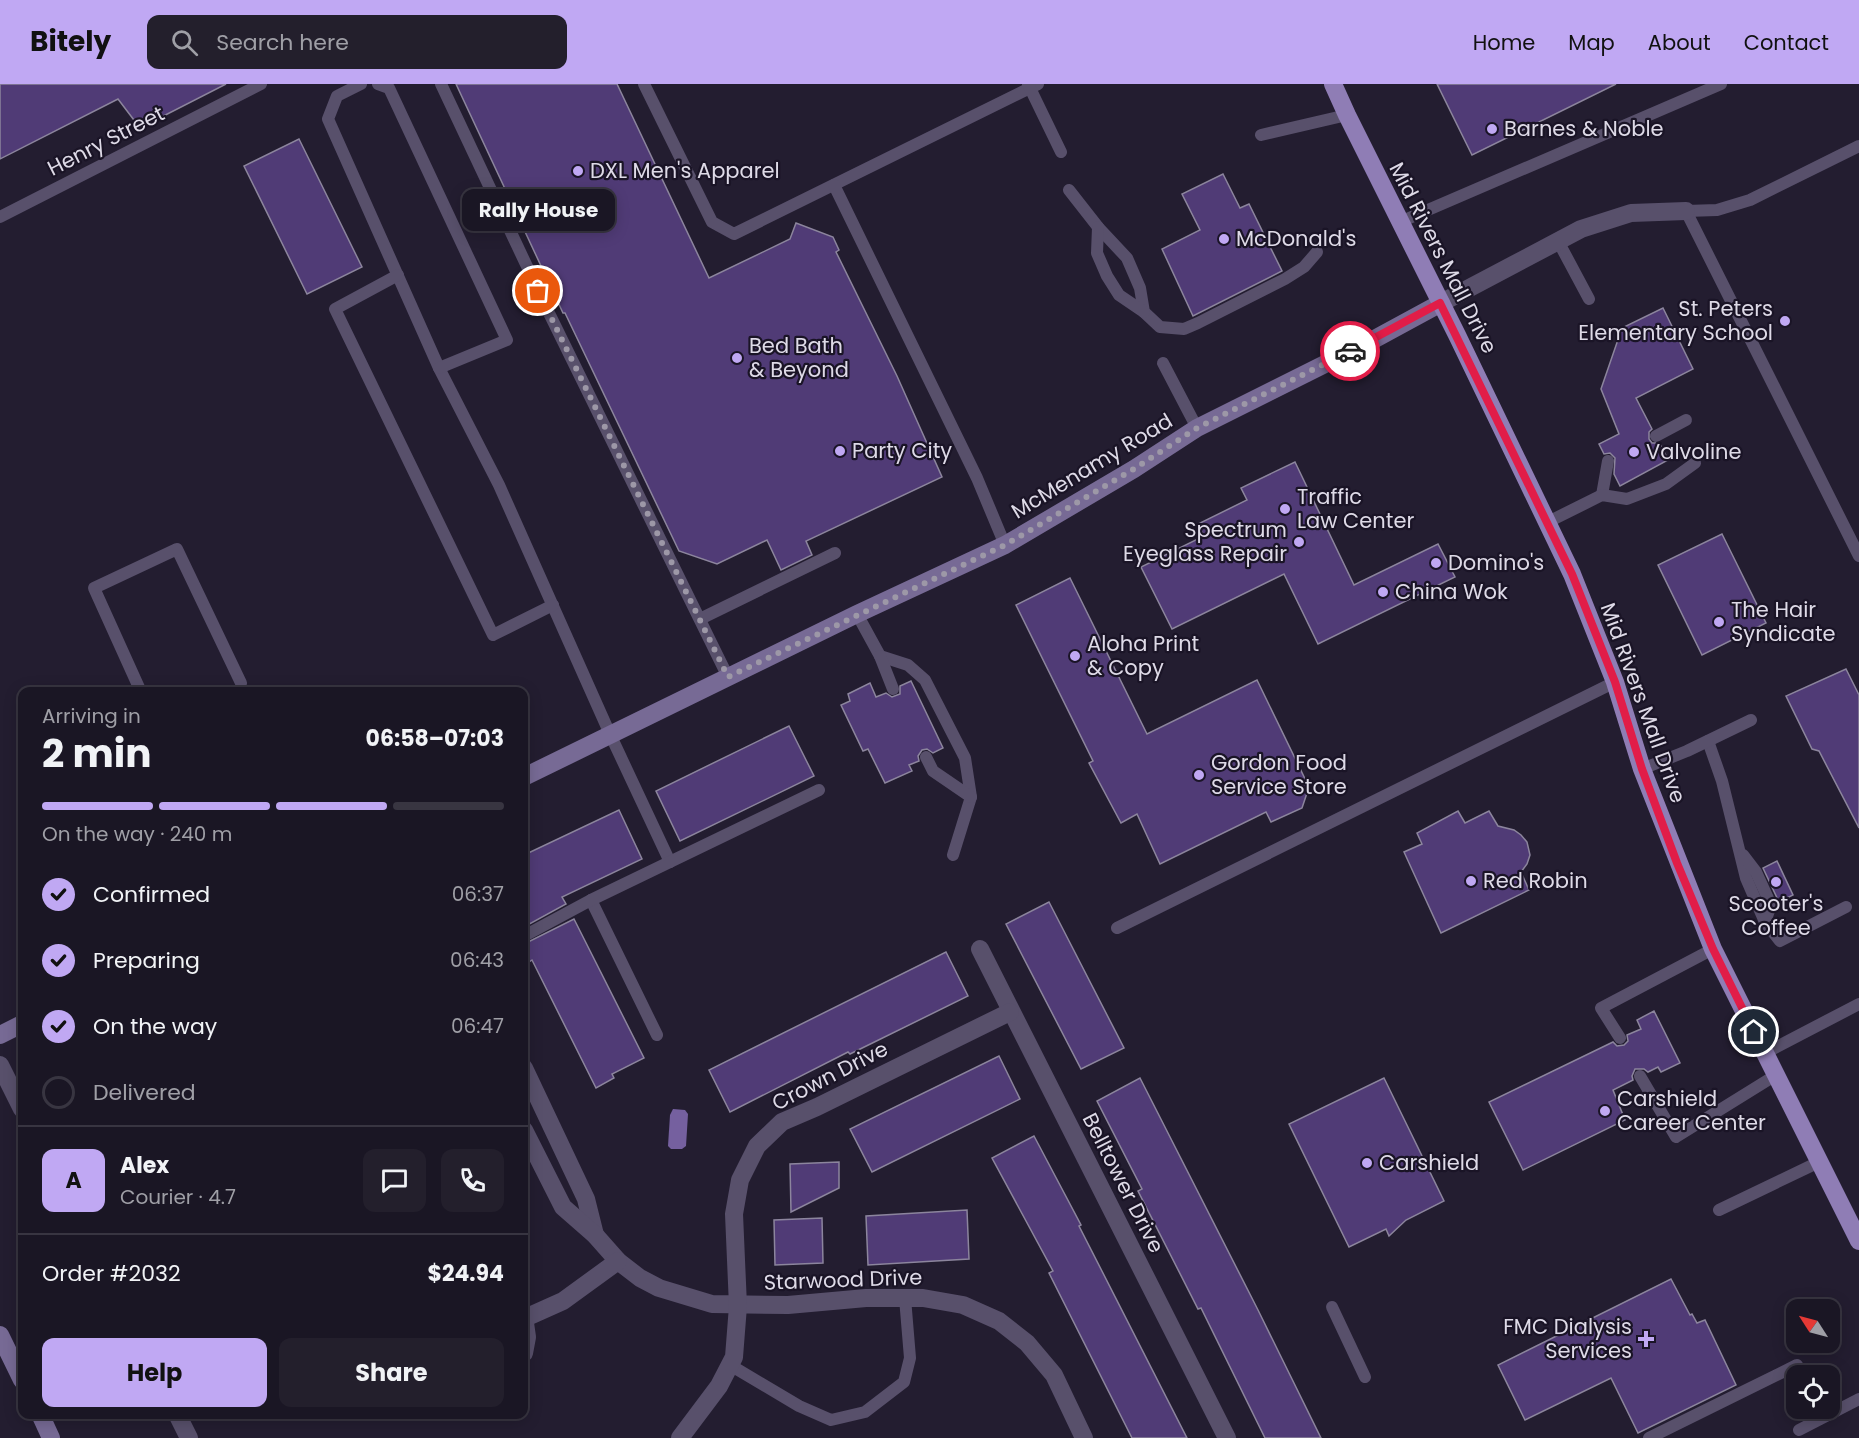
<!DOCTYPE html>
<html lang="en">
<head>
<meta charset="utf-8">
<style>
	body { margin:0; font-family:Poppins,sans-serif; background:#231f2c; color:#f1f3f6; height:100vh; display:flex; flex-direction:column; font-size:22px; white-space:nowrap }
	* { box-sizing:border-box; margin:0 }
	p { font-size:20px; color:#9f9fa6 }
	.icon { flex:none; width:33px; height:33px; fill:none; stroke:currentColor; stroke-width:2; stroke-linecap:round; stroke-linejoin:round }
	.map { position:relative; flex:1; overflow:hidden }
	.details { position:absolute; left:18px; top:603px; width:510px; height:732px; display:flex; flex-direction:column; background:#1a1624; border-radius:12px; box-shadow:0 3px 15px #0003,0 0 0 2px #383541 }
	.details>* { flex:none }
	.needle { width:39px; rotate:306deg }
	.controls { position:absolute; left:1786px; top:1215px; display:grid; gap:12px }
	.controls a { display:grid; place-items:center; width:54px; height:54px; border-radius:12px; background:#1a1624; box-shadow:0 3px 15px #0003,0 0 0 2px #383541; font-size:30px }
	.pin { position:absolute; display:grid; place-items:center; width:51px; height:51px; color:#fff; margin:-26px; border:3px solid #fff; border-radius:50%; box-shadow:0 2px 6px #0007 }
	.courier { position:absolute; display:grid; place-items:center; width:60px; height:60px; margin:-30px; border:4px solid #e11d48; border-radius:50%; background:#fff; color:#222; box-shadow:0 2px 8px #0007 }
	.bubble { position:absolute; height:42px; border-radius:12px; background:#1a1624; box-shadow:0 3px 15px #0003,0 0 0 2px #383541; font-size:20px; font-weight:700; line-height:42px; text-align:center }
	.overview em { font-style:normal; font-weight:700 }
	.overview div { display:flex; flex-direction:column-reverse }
	.overview { display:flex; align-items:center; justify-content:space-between; height:102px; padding:0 24px }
	h1 { font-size:39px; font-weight:700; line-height:45px }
	.bar { display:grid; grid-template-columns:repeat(4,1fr); gap:9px 6px; align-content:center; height:72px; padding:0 24px }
	.bar i { height:8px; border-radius:4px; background:#383541 }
	.bar .selected { background:#c0a8f3 }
	.bar p { grid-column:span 4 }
	.line { display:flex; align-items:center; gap:15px; padding:0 24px; border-top:2px solid #383541 }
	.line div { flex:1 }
	.round { display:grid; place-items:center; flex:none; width:63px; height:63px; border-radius:12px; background:#231f2c }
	ol { padding:0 24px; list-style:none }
	li { display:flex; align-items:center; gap:18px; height:66px }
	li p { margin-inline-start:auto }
	li .icon { padding:6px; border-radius:50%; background:#c0a8f3; color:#111; stroke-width:4 }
	li:last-child { color:#9f9fa6 }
	li i { width:33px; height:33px; border:3px solid #383541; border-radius:50% }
	.primary-button { display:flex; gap:12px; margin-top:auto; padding:12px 24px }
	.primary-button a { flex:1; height:69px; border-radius:12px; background:#c0a8f3; color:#111; font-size:24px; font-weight:700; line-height:69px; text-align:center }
	.primary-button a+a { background:#231f2c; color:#f1f3f6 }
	header { display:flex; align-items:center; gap:36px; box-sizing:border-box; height:84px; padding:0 30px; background:#c0a8f3; color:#111 }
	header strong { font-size:28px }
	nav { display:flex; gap:33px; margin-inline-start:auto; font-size:21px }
	.search { width:420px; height:54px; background:#231f2c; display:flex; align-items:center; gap:15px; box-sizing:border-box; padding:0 21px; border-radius:12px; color:#9f9fa6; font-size:22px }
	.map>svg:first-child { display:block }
</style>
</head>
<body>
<header>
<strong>Bitely</strong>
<div class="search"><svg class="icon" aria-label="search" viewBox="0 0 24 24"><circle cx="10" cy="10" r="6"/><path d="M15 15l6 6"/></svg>Search here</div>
<nav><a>Home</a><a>Map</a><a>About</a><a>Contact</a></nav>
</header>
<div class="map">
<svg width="1859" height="1354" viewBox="0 0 1859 1354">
	<rect width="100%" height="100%" fill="#231d30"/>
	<!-- water -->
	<path fill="#75609f" d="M 673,1025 L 685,1026 L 688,1030 L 686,1062 L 682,1065 L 671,1065 L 668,1062 L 670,1031 Z"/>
	<!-- building -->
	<g fill="#503b76" stroke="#8c859d" stroke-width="1.5">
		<path d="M 0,0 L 226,0 L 140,44 L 118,15 L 0,75 Z"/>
		<path d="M 456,0 L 617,0 L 709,194 L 790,155 L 796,139 L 833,153 L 839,166 L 836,168 L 897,292 L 942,393 L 806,457 L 812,471 L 781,486 L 767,456 L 717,480 L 679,467 L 565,229 L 563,229 Z"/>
		<path d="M 1437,0 L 1616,0 L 1472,71 Z"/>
		<path d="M 299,55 L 362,183 L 307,210 L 244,82 Z"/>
		<path d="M 1223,90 L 1240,124 L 1249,120 L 1282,187 L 1193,232 L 1162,165 L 1200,146 L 1182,110 Z"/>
		<path d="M 1663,224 L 1693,285 L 1636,314 L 1652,345 L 1649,348 L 1649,355 L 1652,359 L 1660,359 L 1668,376 L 1620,402 L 1614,390 L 1615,374 L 1610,369 L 1604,370 L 1599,360 L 1619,350 L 1601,305 L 1622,244 Z"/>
		<path d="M 1295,378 L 1354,501 L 1438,460 L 1455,493 L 1318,560 L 1284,490 L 1172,545 L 1141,483 L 1204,452 L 1198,440 L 1247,416 L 1241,404 Z"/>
		<path d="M 1722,450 L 1766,539 L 1702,571 L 1658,481 Z"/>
		<path d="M 1070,494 L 1147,650 L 1257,596 L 1309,703 L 1302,724 L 1271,738 L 1266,728 L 1160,780 L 1137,730 L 1121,739 L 1089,679 L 1093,677 L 1016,521 Z"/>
		<path d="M 1846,585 L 1859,611 L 1859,744 L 1819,667 L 1812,665 L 1786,612 Z"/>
		<path d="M 911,597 L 943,664 L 933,669 L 927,665 L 922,666 L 918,672 L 919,677 L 909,681 L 912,687 L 885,699 L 868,665 L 863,667 L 841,621 L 850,617 L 848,610 L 870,599 L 876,613 L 886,609 L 892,613 L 900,610 L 900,602 Z"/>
		<path d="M 789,642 L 814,692 L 680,757 L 656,707 Z"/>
		<path d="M 619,726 L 642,775 L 562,813 L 566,820 L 524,843 L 524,771 Z"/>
		<path d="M 1458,727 L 1465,739 L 1489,727 L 1498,742 L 1514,746 L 1521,751 L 1527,758 L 1530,771 L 1527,780 L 1521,788 L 1529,806 L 1441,849 L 1404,768 L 1422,760 L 1417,749 Z"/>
		<path d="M 1777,777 L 1793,811 L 1779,818 L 1763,784 Z"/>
		<path d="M 1049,818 L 1124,964 L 1081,985 L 1006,840 Z"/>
		<path d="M 574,835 L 644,974 L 612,990 L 614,994 L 596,1004 L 532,876 L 529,878 L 524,867 L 524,860 Z"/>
		<path d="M 946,868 L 968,912 L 850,970 L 848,968 L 730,1028 L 709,986 Z"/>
		<path d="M 1654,927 L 1680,979 L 1661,988 L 1658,983 L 1648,988 L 1644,985 L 1635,985 L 1632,992 L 1633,996 L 1613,1006 L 1625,1036 L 1523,1086 L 1489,1018 L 1613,958 L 1617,962 L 1624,961 L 1628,957 L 1627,951 L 1641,945 L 1637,936 Z"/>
		<path d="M 999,972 L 1020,1015 L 872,1088 L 850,1045 Z"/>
		<path d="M 1140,994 L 1258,1226 L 1321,1354 L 1265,1354 L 1201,1224 L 1198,1225 L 1138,1107 L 1142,1105 L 1097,1017 Z"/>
		<path d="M 1384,994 L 1444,1117 L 1406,1136 L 1389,1152 L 1386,1145 L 1349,1163 L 1289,1040 Z"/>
		<path d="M 1034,1052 L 1081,1141 L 1079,1142 L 1187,1354 L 1132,1354 L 1049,1189 L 1053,1187 L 992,1074 Z"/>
		<path d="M 839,1078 L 839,1104 L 791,1128 L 790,1080 Z"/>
		<path d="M 967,1126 L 969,1175 L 868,1181 L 866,1132 Z"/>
		<path d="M 822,1134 L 823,1179 L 775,1181 L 774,1136 Z"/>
		<path d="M 1671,1195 L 1690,1231 L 1692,1230 L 1697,1239 L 1705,1236 L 1736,1301 L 1638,1349 L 1611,1294 L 1525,1336 L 1498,1281 Z"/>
	</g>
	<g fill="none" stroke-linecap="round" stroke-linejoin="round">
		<!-- lane -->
		<g stroke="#58506b" stroke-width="12">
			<path d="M 361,0 L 337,12 L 328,35 L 439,284 L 499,401 L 610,650 L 670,778"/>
			<path d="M 378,0 L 389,4 L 507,256 L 439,284"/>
			<path d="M 441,0 L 548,227 L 728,593"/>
			<path d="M 644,0 L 712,138 L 734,150 L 1038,0"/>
			<path d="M 1028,0 L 1061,68"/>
			<path d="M 1261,51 L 1347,31"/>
			<path d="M 1859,62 L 1750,116 L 1717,126 L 1686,127 L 1859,472"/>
			<path d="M 834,101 L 977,394 L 1005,461"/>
			<path d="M 1069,106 L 1098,143 L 1127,174 L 1140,204 L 1144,228 L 1160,243 L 1184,245 L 1198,239 L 1285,195 L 1304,183 L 1317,168"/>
			<path d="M 0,133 L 261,0"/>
			<path d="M 1400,138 L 1721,0"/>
			<path d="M 1098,143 L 1097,169 L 1107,192 L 1119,211 L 1144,228"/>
			<path d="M 1558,157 L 1589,215"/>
			<path d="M 398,191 L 335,225 L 493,551 L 553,521"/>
			<path d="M 1163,279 L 1197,344"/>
			<path d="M 1656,352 L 1686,336"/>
			<path d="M 1602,411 L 1608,377"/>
			<path d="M 1548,438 L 1602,411 L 1627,415 L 1666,400 L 1695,379"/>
			<path d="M 857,530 L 880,572 L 908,581 L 925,596 L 965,674 L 971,713 L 953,771"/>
			<path d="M 700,535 L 835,469"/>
			<path d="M 880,572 L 893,605"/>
			<path d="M 141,608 L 94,504 L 177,465 L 241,599"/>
			<path d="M 1708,657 L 1722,697 L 1746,794 L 1765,838 L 1780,857 L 1846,823"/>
			<path d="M 926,673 L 933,687 L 971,713"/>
			<path d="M 1642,685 L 1687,667 L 1751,636"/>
			<path d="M 1743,771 L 1756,788 L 1771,821 L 1765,838"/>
			<path d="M 591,816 L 657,951"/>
			<path d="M 1117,844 L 1615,598"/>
			<path d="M 524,852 L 591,816 L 819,706"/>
			<path d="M 1620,954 L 1601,924 L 1713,865"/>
			<path d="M 1765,969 L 1859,920"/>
			<path d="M 1640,992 L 1676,1053 L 1776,991"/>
			<path d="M 1719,1126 L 1819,1078"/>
			<path d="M 1332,1223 L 1365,1293"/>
			<path d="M 730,1281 L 799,1322 L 831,1336 L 865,1328 L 904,1298 L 910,1274 L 905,1214"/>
			<path d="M 1799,1346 L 1859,1315"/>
			<path d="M 1649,1354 L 1797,1281"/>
		</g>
		<!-- street -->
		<g stroke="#58506b" stroke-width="18">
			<path d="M 1441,219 L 1581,145 L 1631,129 L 1686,127"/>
			<path d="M 980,865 L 1227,1354"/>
			<path d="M 0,981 L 22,1025"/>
			<path d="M 524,984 L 586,1115 L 595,1151"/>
			<path d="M 524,1046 L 563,1123 L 595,1151 L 618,1177 L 640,1194 L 659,1204 L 712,1220 L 788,1221 L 866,1214 L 923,1214 L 963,1221 L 999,1237 L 1027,1259 L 1054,1291 L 1084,1354"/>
			<path d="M 524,1232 L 527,1253 L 524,1269"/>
			<path d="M 525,1234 L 563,1217 L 618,1177"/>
			<path d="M 177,1330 L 189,1354"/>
			<path d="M 680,1354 L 719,1302 L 734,1273 L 738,1222 L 734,1130 L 740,1096 L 757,1062 L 782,1038 L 817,1023 L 1010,928"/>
		</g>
		<!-- secondary -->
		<g stroke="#776a95" stroke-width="18">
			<path d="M 524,693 L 857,530 L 1005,461 L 1134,385 L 1197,344 L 1371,257 L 1441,219"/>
			<path d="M 0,951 L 22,940"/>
			<path d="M 0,1251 L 22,1296"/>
			<path d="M 40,1330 L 51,1354"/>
		</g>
		<!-- primary -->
		<path stroke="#8f7db5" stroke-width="18" d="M 1333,0 L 1347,31 L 1457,251 L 1572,490 L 1615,598 L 1642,685 L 1713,865 L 1859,1157"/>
	</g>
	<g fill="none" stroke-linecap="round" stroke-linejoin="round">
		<!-- done -->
		<path stroke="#9d98a7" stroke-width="6" stroke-dasharray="0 10.8" d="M 538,207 L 728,593 L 1005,461 L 1134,385 L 1197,344 L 1350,267"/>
		<!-- route -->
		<path stroke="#e11d48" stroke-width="8" d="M 1350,267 L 1440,219 L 1572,490 L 1615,598 L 1642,685 L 1677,779 L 1713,865 L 1754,948"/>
	</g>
	<!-- markers -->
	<g fill="#c0a8f3" stroke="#1a1426" stroke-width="2">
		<circle cx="1492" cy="45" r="6"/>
		<circle cx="578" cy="87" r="6"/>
		<circle cx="1224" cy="155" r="6"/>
		<circle cx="1785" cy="237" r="6"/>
		<circle cx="737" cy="274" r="6"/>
		<circle cx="840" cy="367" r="6"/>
		<circle cx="1634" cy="368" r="6"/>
		<circle cx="1285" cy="425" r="6"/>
		<circle cx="1299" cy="458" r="6"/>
		<circle cx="1436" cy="479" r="6"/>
		<circle cx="1383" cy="508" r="6"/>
		<circle cx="1719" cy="538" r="6"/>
		<circle cx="1075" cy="572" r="6"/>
		<circle cx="1199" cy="691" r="6"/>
		<circle cx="1471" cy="797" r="6"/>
		<circle cx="1776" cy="798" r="6"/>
		<circle cx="1605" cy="1027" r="6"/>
		<circle cx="1367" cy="1079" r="6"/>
		<path d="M1643 1246h6v6h6v6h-6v6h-6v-6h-6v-6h6z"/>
	</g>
	<g text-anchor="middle" stroke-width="4.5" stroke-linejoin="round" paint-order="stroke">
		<!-- poi labels -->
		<g font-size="21" fill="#dedae7" stroke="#1a1426" text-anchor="start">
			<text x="1504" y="52">Barnes &amp; Noble</text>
			<text x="590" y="94">DXL Men's Apparel</text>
			<text x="1236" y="162">McDonald's</text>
			<text x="1773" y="232" text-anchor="end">St. Peters<tspan x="1773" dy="24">Elementary School</tspan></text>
			<text x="749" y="269">Bed Bath<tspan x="749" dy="24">&amp; Beyond</tspan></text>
			<text x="852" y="374">Party City</text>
			<text x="1646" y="375">Valvoline</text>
			<text x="1297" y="420">Traffic<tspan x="1297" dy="24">Law Center</tspan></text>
			<text x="1287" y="453" text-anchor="end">Spectrum<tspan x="1287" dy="24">Eyeglass Repair</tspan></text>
			<text x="1448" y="486">Domino's</text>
			<text x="1395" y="515">China Wok</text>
			<text x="1731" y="533">The Hair<tspan x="1731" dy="24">Syndicate</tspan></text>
			<text x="1087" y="567">Aloha Print<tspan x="1087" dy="24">&amp; Copy</tspan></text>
			<text x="1211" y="686">Gordon Food<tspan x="1211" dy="24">Service Store</tspan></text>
			<text x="1483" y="804">Red Robin</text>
			<text x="1776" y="827" text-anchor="middle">Scooter's<tspan x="1776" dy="24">Coffee</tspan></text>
			<text x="1617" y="1022">Carshield<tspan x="1617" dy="24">Career Center</tspan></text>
			<text x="1379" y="1086">Carshield</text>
			<text x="1632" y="1250" text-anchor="end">FMC Dialysis<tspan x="1632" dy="24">Services</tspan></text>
		</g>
		<!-- street labels -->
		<g font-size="21" fill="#dedae7" stroke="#1a1426">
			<text transform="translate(106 57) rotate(-27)" y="7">Henry Street</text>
			<text transform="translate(1443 174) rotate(63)" y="7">Mid Rivers Mall Drive</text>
			<text transform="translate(1092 382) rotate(-31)" y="7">McMenamy Road</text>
			<text transform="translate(1643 619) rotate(70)" y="7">Mid Rivers Mall Drive</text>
			<text transform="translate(830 992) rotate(-27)" y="7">Crown Drive</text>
			<text transform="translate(1123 1099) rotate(63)" y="7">Belltower Drive</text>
			<text transform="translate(843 1196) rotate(-2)" y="7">Starwood Drive</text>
		</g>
	</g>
</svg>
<div class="controls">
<a><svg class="needle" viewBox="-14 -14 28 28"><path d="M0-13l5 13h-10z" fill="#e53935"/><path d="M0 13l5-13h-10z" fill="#9f9fa6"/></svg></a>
<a><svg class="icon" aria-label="locate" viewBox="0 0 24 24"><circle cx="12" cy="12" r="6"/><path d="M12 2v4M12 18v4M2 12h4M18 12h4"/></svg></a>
</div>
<div class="pin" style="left:538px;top:207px;background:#ea580c"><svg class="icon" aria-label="bag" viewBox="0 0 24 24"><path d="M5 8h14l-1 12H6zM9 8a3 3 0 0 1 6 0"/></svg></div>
<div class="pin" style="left:1754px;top:948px;background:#1f2937"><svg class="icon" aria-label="home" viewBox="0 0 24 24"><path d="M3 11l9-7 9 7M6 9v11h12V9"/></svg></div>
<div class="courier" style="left:1350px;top:267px"><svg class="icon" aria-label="car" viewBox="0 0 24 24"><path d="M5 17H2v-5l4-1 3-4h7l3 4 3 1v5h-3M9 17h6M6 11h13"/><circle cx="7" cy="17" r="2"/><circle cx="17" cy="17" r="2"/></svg></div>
<div class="bubble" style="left:462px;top:105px;width:153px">Rally House</div>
<section class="details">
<div class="overview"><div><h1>2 min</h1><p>Arriving in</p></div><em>06:58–07:03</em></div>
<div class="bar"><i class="selected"></i><i class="selected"></i><i class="selected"></i><i></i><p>On the way · 240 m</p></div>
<ol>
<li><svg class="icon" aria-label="check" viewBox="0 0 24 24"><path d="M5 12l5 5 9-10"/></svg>Confirmed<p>06:37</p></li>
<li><svg class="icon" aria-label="check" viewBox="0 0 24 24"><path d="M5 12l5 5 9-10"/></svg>Preparing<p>06:43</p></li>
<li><svg class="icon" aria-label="check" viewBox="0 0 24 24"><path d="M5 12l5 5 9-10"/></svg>On the way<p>06:47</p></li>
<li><i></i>Delivered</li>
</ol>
<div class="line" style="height:108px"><b class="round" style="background:#c0a8f3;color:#111">A</b><div><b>Alex</b><p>Courier · 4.7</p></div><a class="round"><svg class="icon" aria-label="chat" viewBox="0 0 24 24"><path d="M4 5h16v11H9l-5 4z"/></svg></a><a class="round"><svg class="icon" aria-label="phone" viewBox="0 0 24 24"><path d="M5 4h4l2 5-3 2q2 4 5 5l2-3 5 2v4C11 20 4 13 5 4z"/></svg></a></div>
<div class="line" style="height:78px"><div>Order #2032</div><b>$24.94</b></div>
<div class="primary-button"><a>Help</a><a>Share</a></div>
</section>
</div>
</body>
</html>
